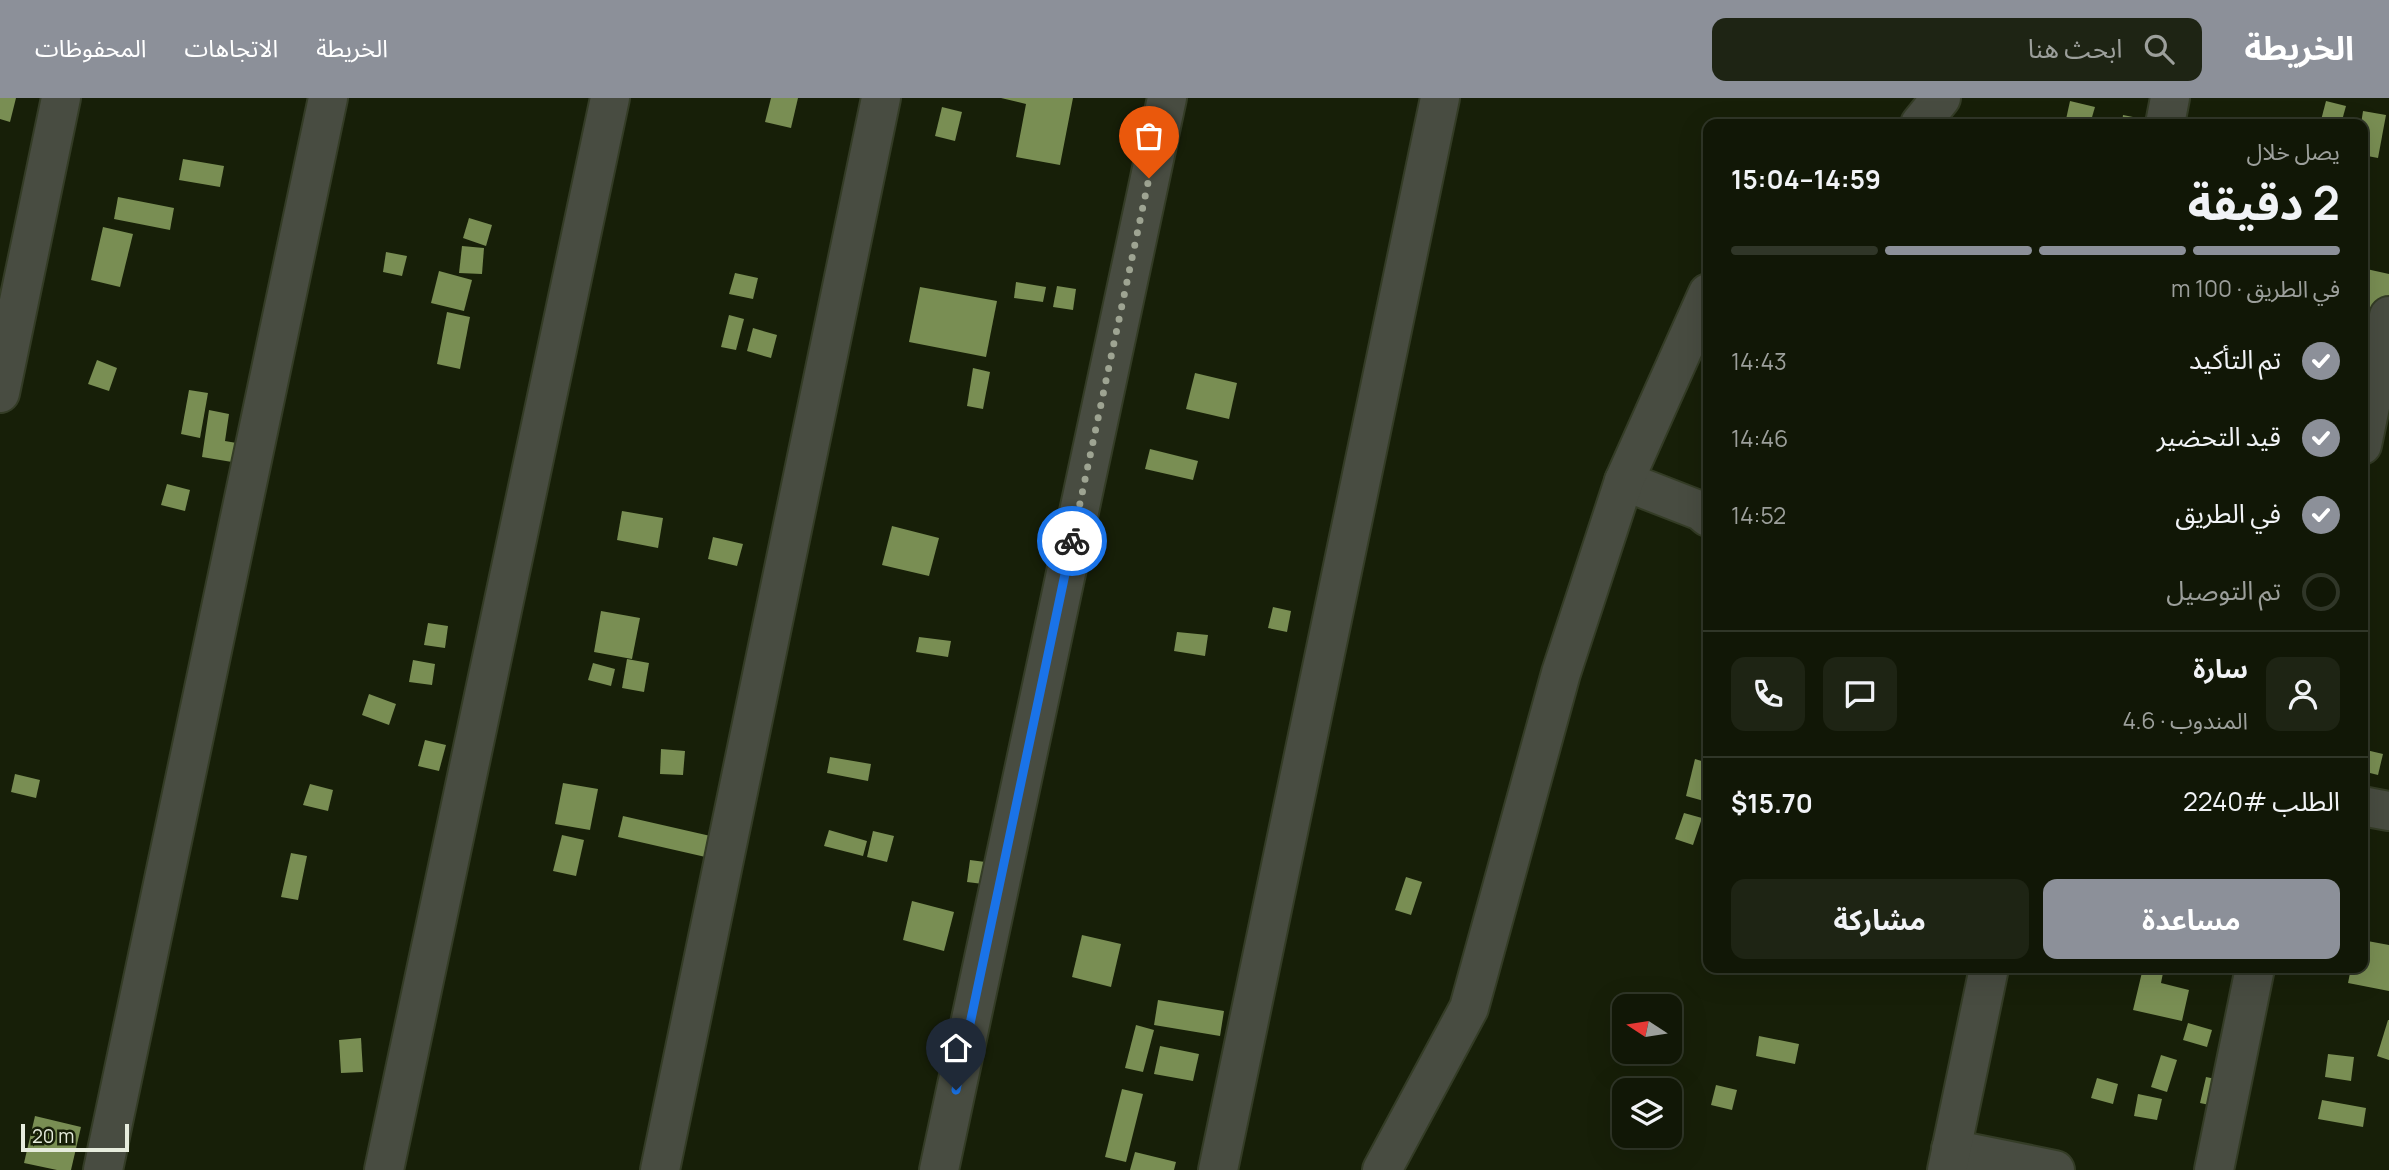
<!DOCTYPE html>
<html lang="ar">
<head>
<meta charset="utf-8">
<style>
	body { margin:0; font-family:Manrope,"Noto Sans Arabic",sans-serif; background:#1e2414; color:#f1f3f6; direction:rtl; height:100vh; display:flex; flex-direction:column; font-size:26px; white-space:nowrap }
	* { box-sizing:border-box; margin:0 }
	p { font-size:23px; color:#9c9f9b }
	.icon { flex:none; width:38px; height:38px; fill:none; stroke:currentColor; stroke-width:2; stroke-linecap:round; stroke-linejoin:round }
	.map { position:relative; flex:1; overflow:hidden; direction:ltr }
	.panel { position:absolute; left:1703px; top:21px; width:665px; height:854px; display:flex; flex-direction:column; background:#111706; border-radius:14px; box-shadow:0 7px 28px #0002,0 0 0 2px #303628; direction:rtl }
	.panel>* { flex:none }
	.needle { width:46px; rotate:282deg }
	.controls { position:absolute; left:1612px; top:896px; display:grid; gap:14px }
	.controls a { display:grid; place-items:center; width:70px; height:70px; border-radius:14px; background:#111706; box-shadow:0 7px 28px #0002,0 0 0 2px #303628; font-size:35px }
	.scale { position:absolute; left:21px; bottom:18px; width:108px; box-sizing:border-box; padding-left:7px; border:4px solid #e6ecdd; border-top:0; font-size:19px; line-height:24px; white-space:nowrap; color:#e6ecdd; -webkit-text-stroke:5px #171f08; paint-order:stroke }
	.pin { position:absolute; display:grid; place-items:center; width:60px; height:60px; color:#fff; margin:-72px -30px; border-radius:50% 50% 50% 0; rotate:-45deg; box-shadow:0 0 7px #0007 }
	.pin .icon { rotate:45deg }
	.courier { position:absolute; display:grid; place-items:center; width:70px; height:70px; margin:-35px; border:5px solid #1a73e8; border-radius:50%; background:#fff; color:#222; box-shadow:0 2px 9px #0007 }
	.summary em { font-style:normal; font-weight:700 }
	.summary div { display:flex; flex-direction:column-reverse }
	.summary { display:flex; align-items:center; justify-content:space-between; height:119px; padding:0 28px }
	h1 { font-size:46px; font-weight:700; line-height:52px }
	.bar { display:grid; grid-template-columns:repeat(4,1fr); gap:10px 7px; align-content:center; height:84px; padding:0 28px }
	.bar i { height:9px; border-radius:5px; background:#303628 }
	.bar .on { background:#8c9099 }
	.bar p { grid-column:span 4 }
	.line { display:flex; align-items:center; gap:18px; padding:0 28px; border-top:2px solid #303628 }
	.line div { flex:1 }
	.round { display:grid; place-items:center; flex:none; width:74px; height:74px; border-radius:14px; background:#1e2414 }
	ol { padding:0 28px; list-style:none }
	li { display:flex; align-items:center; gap:21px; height:77px }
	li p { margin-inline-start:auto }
	li .icon { padding:7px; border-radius:50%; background:#8c9099; color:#fff; stroke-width:4 }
	li:last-child { color:#9c9f9b }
	li i { width:38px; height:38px; border:4px solid #303628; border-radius:50% }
	.primary-button { display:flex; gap:14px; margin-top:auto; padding:14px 28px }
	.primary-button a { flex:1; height:80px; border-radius:14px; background:#8c9099; color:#fff; font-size:28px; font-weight:700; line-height:80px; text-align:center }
	.primary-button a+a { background:#1e2414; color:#f1f3f6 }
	header { display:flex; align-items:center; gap:42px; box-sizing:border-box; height:98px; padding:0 35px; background:#8c9099; color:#fff }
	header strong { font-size:33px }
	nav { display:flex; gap:38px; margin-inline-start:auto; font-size:24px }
	.search { width:490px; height:63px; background:#1e2414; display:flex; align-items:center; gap:18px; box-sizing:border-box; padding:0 24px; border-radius:14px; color:#9c9f9b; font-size:26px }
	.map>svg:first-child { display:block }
</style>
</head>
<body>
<header>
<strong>الخريطة</strong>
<div class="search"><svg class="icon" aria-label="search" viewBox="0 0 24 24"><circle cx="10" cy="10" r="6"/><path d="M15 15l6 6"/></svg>ابحث هنا</div>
<nav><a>الخريطة</a><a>الاتجاهات</a><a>المحفوظات</a></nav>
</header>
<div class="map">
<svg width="2389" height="1072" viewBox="0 0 2389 1072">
	<rect width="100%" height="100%" fill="#171f08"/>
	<!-- building -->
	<g fill="#798e53">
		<path d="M 0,0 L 16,0 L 10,24 L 0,21 Z"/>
		<path d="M 771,0 L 798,0 L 791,30 L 765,24 Z"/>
		<path d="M 1001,0 L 1073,0 L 1060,67 L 1016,59 L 1026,6 Z"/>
		<path d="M 2070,3 L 2095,9 L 2090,26 L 2065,26 Z"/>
		<path d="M 2326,3 L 2346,8 L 2341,26 L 2320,26 Z"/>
		<path d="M 942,9 L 962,14 L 955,43 L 935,38 Z"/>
		<path d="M 2363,13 L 2386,17 L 2378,60 L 2362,57 L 2361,26 Z"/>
		<path d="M 2123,17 L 2143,21 L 2142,26 L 2122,26 Z"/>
		<path d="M 183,61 L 224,68 L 220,89 L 179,82 Z"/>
		<path d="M 2362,91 L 2370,92 L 2364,124 L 2362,124 Z"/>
		<path d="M 118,99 L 174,110 L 170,132 L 114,121 Z"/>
		<path d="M 469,120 L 492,127 L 486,148 L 463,140 Z"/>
		<path d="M 103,129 L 133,136 L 120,189 L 91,182 Z"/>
		<path d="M 462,148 L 484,150 L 482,176 L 459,175 Z"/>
		<path d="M 386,154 L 407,158 L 402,178 L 383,174 Z"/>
		<path d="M 2362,170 L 2389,176 L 2389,200 L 2380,239 L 2362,235 Z"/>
		<path d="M 439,173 L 472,182 L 464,213 L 431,205 Z"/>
		<path d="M 735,175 L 758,180 L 753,201 L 729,196 Z"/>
		<path d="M 1016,184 L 1046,189 L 1043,204 L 1014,200 Z"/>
		<path d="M 1057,188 L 1076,191 L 1073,212 L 1053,209 Z"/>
		<path d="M 920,189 L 997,203 L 986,259 L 909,244 Z"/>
		<path d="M 447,214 L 470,219 L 460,271 L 437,266 Z"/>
		<path d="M 729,217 L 744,221 L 736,252 L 721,249 Z"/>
		<path d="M 753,230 L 777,237 L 771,260 L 747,253 Z"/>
		<path d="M 97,262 L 117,270 L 109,293 L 88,286 Z"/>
		<path d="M 973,270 L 990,274 L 983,311 L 967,308 Z"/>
		<path d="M 1195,275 L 1237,285 L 1229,321 L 1186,311 Z"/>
		<path d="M 189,292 L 208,295 L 200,340 L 181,336 Z"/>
		<path d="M 209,312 L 229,316 L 225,343 L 248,347 L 244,366 L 202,359 Z"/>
		<path d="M 1150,351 L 1198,363 L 1193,382 L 1145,371 Z"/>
		<path d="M 167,386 L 190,392 L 185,413 L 161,407 Z"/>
		<path d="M 622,413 L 663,420 L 658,450 L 617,442 Z"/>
		<path d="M 892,428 L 939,440 L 929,478 L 882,467 Z"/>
		<path d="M 713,439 L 743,446 L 737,468 L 708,461 Z"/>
		<path d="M 1273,509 L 1291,513 L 1287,534 L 1268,530 Z"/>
		<path d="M 601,513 L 640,520 L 632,561 L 594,554 Z"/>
		<path d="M 428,525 L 448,528 L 445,550 L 424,547 Z"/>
		<path d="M 1177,534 L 1208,537 L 1205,558 L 1174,553 Z"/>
		<path d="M 919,539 L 951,543 L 948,559 L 916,554 Z"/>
		<path d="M 627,561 L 649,565 L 644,594 L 622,590 Z"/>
		<path d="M 413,562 L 435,566 L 432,587 L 409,584 Z"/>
		<path d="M 593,565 L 615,571 L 611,588 L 588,582 Z"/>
		<path d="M 369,596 L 396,606 L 389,627 L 362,617 Z"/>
		<path d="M 425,642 L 446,647 L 439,673 L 418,668 Z"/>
		<path d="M 661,651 L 685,653 L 683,677 L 660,676 Z"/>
		<path d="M 2362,651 L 2383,656 L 2378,677 L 2362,673 Z"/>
		<path d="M 830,659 L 871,666 L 868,683 L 827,675 Z"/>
		<path d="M 1695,661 L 1708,665 L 1708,689 L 1704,703 L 1686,698 Z"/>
		<path d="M 15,676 L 40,682 L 36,700 L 11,694 Z"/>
		<path d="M 563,685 L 598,691 L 590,732 L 555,726 Z"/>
		<path d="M 310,686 L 333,692 L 328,713 L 303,707 Z"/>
		<path d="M 1684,715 L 1702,720 L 1693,747 L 1675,741 Z"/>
		<path d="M 623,718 L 728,742 L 723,763 L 618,739 Z"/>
		<path d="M 829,732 L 867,743 L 863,758 L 824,748 Z"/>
		<path d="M 873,733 L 894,738 L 887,764 L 867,759 Z"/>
		<path d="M 562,737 L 584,742 L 576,778 L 553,773 Z"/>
		<path d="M 291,755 L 307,758 L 298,802 L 281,799 Z"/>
		<path d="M 970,762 L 993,765 L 991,787 L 967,784 Z"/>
		<path d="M 1406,779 L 1422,784 L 1411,817 L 1395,812 Z"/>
		<path d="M 912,803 L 954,814 L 944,853 L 903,842 Z"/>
		<path d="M 1082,837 L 1121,846 L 1111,889 L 1072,879 Z"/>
		<path d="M 2362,842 L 2389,847 L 2389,893 L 2348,885 L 2351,870 L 2362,870 Z"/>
		<path d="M 2143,870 L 2164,870 L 2161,885 L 2189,892 L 2182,923 L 2133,912 Z"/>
		<path d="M 1158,902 L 1224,913 L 1220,938 L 1154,927 Z"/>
		<path d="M 2388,922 L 2389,922 L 2389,962 L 2377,958 Z"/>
		<path d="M 2188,925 L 2212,932 L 2207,949 L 2183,942 Z"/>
		<path d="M 1136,927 L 1154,932 L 1143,974 L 1125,970 Z"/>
		<path d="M 1759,938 L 1799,946 L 1795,966 L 1756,958 Z"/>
		<path d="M 361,940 L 363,974 L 341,975 L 339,942 Z"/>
		<path d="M 1160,948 L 1199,956 L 1193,983 L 1154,976 Z"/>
		<path d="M 2328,956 L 2354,959 L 2351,983 L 2325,979 Z"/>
		<path d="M 2161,957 L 2177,962 L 2167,994 L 2151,989 Z"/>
		<path d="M 2206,979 L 2235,985 L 2229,1011 L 2200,1005 Z"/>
		<path d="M 2097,980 L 2118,986 L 2113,1006 L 2091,1000 Z"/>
		<path d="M 1716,987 L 1737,992 L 1732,1012 L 1711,1007 Z"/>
		<path d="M 1122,991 L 1143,996 L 1126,1064 L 1105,1059 Z"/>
		<path d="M 2138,996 L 2162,1001 L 2157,1022 L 2134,1018 Z"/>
		<path d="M 2322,1002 L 2366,1010 L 2363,1029 L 2318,1021 Z"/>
		<path d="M 35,1018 L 81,1029 L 71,1072 L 57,1072 L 24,1065 Z"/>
		<path d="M 1135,1054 L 1176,1064 L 1174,1072 L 1130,1072 Z"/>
	</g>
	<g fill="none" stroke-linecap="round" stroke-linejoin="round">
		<defs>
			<g id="street">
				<path d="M 1920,26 L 1941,0"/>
				<path d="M 2165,26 L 2170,0"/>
				<path d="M 0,295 L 61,0"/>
				<path d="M 2362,347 L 2389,218"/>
				<path d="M 1624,383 L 1701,413 L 1708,419"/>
				<path d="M 2362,708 L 2389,713"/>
				<path d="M 1951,1051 L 2055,1072"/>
				<path d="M 103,1072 L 328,0"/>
				<path d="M 384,1072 L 610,0"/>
				<path d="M 660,1072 L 881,0"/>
				<path d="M 939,1072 L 1167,0"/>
				<path d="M 1218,1072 L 1440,0"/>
				<path d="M 1382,1072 L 1469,910 L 1561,575 L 1624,383 L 1708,195"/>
				<path d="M 1947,1072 L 1989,870"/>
				<path d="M 2214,1072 L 2255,870"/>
			</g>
		</defs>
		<!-- street casing -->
		<use href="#street" stroke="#343c26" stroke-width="42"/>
		<!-- street -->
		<use href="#street" stroke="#484c41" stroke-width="38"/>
	</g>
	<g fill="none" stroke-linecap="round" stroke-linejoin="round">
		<!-- done -->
		<path stroke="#9ea492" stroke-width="7" stroke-dasharray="0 12.6" d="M 1072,443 L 1149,80"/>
		<!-- route -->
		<path stroke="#1a73e8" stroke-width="9" d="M 956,992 L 1072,443"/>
	</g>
</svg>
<div class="controls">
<a><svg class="needle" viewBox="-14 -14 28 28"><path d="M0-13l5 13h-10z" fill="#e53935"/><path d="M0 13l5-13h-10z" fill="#9c9f9b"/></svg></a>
<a><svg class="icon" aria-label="layers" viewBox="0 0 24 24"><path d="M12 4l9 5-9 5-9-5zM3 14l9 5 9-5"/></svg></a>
</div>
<div class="scale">20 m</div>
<div class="pin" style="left:1149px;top:80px;background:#ea580c"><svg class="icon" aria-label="bag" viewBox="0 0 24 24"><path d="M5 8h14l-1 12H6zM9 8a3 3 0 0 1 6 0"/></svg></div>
<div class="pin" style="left:956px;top:992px;background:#1f2937"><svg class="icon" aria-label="home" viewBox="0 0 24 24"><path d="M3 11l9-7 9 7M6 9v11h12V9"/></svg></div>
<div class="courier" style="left:1072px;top:443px"><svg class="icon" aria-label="bike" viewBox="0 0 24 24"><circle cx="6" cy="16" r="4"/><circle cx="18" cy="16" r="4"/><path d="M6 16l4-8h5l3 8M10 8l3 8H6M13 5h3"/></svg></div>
<section class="panel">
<div class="summary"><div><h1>2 دقيقة</h1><p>يصل خلال</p></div><em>14:59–15:04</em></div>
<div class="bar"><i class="on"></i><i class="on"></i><i class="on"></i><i></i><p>في الطريق · 100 m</p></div>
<ol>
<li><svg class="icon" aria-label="check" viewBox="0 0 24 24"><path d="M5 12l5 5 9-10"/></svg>تم التأكيد<p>14:43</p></li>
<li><svg class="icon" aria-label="check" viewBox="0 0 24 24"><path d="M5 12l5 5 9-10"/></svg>قيد التحضير<p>14:46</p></li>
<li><svg class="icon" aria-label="check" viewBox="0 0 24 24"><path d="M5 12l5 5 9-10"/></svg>في الطريق<p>14:52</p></li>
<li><i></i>تم التوصيل</li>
</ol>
<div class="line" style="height:126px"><a class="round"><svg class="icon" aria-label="person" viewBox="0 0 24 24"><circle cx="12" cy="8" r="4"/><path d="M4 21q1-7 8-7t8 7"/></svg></a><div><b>سارة</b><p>المندوب · 4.6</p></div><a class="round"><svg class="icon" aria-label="chat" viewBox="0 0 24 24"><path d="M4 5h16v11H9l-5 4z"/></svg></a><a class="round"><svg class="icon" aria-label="phone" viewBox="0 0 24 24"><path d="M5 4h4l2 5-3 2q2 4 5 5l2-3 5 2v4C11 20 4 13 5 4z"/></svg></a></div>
<div class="line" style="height:91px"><div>الطلب #2240</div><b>$15.70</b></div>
<div class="primary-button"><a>مساعدة</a><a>مشاركة</a></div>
</section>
</div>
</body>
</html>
